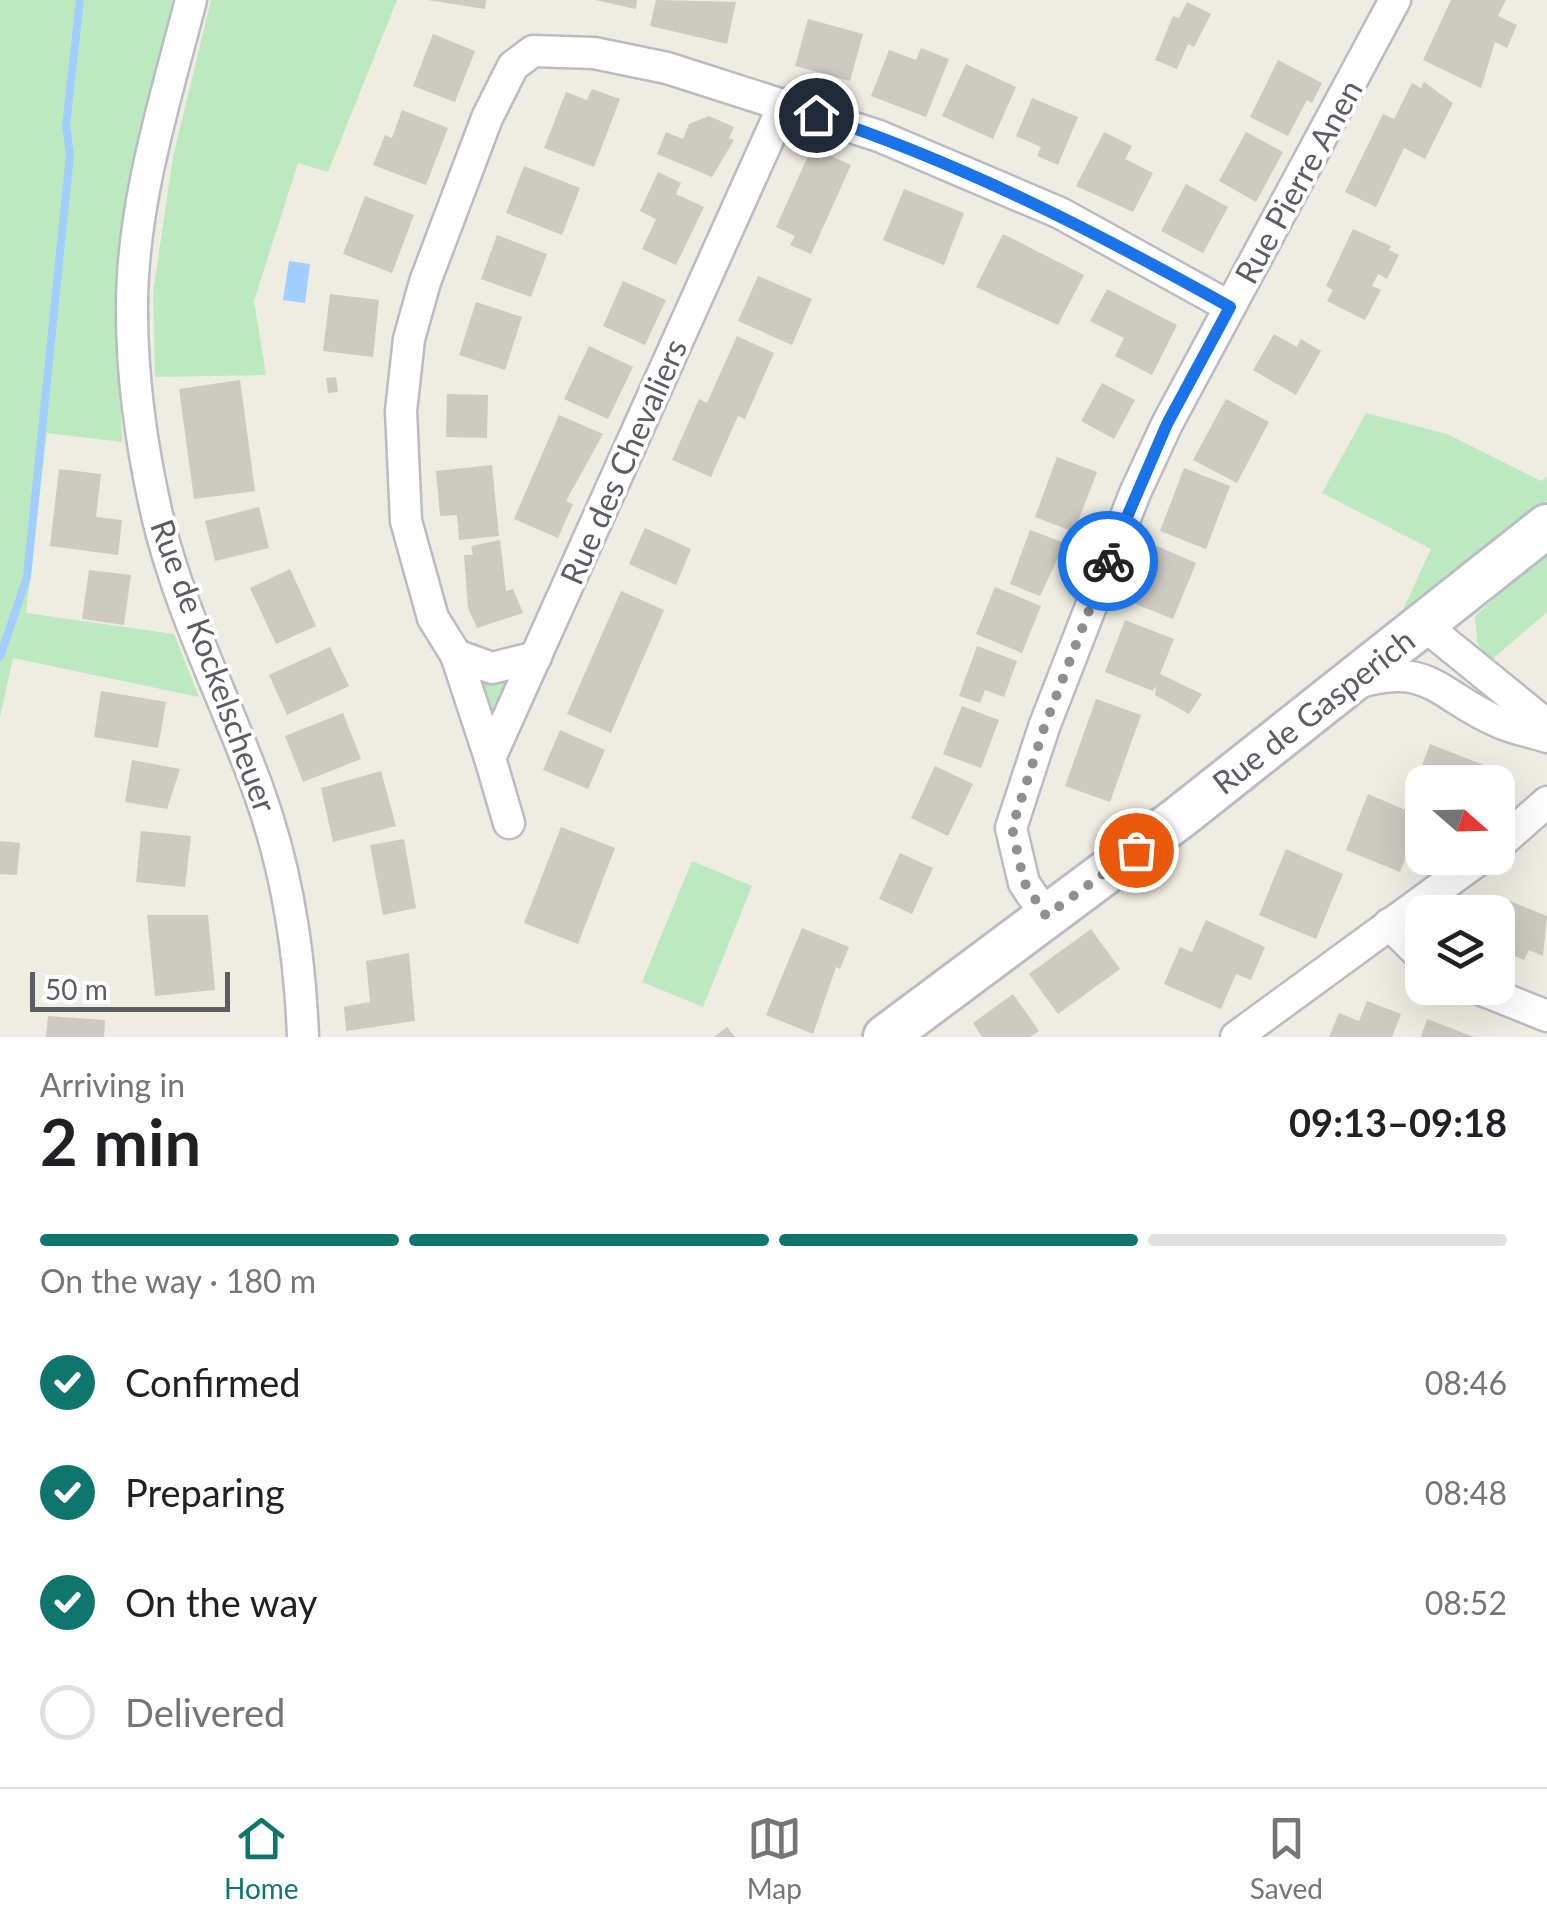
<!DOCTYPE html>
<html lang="en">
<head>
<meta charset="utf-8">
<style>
	body { margin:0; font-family:Lato,sans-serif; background:#f2f2f2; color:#202124; height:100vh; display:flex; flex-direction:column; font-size:38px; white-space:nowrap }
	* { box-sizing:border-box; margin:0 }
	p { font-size:32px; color:#757577 }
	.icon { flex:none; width:55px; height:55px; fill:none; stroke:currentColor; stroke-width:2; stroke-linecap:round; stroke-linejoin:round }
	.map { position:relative; height:1037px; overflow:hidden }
	.details { display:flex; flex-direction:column; background:#fff; flex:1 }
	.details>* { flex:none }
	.needle { width:65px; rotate:110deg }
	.buttons { position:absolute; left:1405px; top:765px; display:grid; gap:20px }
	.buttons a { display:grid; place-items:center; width:110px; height:110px; border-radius:20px; background:#fff; box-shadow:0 10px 40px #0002; font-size:50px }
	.scale { position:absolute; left:30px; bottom:25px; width:200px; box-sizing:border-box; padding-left:10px; border:5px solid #5a5e64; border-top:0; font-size:28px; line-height:35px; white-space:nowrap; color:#5a5e64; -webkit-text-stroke:8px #fff; paint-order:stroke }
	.pin { position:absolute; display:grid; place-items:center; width:85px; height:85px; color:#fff; margin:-42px; border:5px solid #fff; border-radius:50%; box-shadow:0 2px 10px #0007 }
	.courier { position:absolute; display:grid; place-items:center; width:100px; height:100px; margin:-50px; border:8px solid #1a73e8; border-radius:50%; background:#fff; color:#222; box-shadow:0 2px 12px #0007 }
	.headline em { font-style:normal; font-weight:700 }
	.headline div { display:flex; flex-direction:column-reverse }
	.headline { display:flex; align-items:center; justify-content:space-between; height:170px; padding:0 40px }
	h1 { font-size:65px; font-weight:700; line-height:75px }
	.bar { display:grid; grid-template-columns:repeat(4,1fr); gap:15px 10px; align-content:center; height:120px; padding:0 40px }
	.bar i { height:12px; border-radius:8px; background:#e0e0e0 }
	.bar .current { background:#0f766e }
	.bar p { grid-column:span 4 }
	ol { padding:0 40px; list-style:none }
	li { display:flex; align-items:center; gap:30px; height:110px }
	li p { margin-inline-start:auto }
	li .icon { padding:10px; border-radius:50%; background:#0f766e; color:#fff; stroke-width:4 }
	li:last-child { color:#757577 }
	li i { width:55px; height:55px; border:5px solid #e0e0e0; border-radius:50% }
	.tab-bar { display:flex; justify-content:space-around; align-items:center; height:140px; border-top:2px solid #e0e0e0; background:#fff; font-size:28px; color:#757577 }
	.tab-bar a { display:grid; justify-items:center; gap:5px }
	.tab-bar .current { color:#0f766e }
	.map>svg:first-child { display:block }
</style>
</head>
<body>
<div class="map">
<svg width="1547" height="1037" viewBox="0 0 1547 1037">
	<rect width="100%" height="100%" fill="#efede2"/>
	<!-- green -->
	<g fill="#bce9c0">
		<path d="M 0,0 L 176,0 C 156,81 127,165 120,249 C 115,313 120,378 122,442 L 47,433 L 26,613 L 174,634 L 199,697 L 13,658 L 0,717 Z"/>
		<path d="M 211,0 L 397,0 L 328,172 L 298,163 L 254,301 L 266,375 L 155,377 L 153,293 L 173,157 Z"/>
		<path d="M 1366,413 L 1447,434 L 1541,481 L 1547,477 L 1547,500 L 1400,616 L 1431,549 L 1322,493 Z"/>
		<path d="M 1547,550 L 1547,612 L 1487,664 L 1477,641 L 1475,616 Z"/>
		<path d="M 474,679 L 512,683 L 493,727 Z"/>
		<path d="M 692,861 L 752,886 L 703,1007 L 642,982 Z"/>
	</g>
	<!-- water -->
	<path fill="#a1ceff" d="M 289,261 L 310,264 L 305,303 L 283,300 Z"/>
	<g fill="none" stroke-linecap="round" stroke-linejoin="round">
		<!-- stream -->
		<path stroke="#a1ceff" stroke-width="8" d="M 0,657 L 27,577 L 70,155 L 66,125 L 80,0"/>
	</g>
	<!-- building -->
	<g fill="#cccac1">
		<path d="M 428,0 L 486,0 L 485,9 Z"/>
		<path d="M 595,0 L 637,0 L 636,9 Z"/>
		<path d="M 656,0 L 736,2 L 727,44 L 650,26 Z"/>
		<path d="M 1451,0 L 1506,0 L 1498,16 L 1517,25 L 1507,48 L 1495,42 L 1481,88 L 1423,60 Z"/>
		<path d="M 1187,2 L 1211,14 L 1194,47 L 1188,44 L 1177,69 L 1155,60 L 1173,16 L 1179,18 Z"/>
		<path d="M 808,19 L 863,34 L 850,81 L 795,66 Z"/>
		<path d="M 433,34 L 475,51 L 455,102 L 413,86 Z"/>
		<path d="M 921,48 L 949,59 L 926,117 L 871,96 L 889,50 L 916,60 Z"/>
		<path d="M 1278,60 L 1322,83 L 1312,103 L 1307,100 L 1288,136 L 1250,117 Z"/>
		<path d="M 966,64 L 1016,87 L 993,139 L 942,116 Z"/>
		<path d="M 1424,82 L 1453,103 L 1425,159 L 1404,148 L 1376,207 L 1345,192 L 1383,114 L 1394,119 L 1412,83 L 1421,88 Z"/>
		<path d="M 592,89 L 620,99 L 594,167 L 544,148 L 566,92 L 587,100 Z"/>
		<path d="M 1032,98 L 1078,117 L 1058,165 L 1037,156 L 1041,147 L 1016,136 Z"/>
		<path d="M 402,110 L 448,128 L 426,185 L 373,165 L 385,135 L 392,138 Z"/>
		<path d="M 709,116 L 734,127 L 729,138 L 734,140 L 712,177 L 657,154 L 666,132 L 683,139 L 689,124 Z"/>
		<path d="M 1104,132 L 1132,146 L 1125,159 L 1153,173 L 1133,212 L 1076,186 Z"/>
		<path d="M 1246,132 L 1283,152 L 1256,202 L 1219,181 Z"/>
		<path d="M 824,153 L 851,165 L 811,254 L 790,245 L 795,236 L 776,227 L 809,154 L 822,159 Z"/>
		<path d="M 524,166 L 580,188 L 562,235 L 506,213 Z"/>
		<path d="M 658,172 L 681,183 L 676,194 L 704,207 L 676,265 L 642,249 L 656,219 L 640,211 Z"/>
		<path d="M 1186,184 L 1228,207 L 1203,253 L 1161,231 Z"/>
		<path d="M 904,189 L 964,213 L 944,265 L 883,240 Z"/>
		<path d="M 365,196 L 414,215 L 392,273 L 343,254 Z"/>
		<path d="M 1353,229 L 1391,246 L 1389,250 L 1399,255 L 1387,279 L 1378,274 L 1372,286 L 1381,290 L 1365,320 L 1327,301 L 1333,290 L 1326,286 Z"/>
		<path d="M 1003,234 L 1084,275 L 1058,325 L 976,287 Z"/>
		<path d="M 497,235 L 547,254 L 531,297 L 481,279 Z"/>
		<path d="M 758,276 L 812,299 L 792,345 L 738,321 Z"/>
		<path d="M 623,281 L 666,300 L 645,345 L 603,326 Z"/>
		<path d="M 1107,289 L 1177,325 L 1152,375 L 1115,356 L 1124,338 L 1090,321 Z"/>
		<path d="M 330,294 L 379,300 L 373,357 L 323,351 Z"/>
		<path d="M 476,302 L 522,317 L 505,370 L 459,355 Z"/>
		<path d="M 1274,334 L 1297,347 L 1301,339 L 1321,351 L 1296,395 L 1253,370 Z"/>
		<path d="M 737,336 L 774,353 L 745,419 L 738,416 L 711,477 L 672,460 L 699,399 L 707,403 Z"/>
		<path d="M 589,346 L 633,367 L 608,419 L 564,399 Z"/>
		<path d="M 336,377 L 338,392 L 328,393 L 326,378 Z"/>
		<path d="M 240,380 L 255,491 L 194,499 L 179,389 Z"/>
		<path d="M 1102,383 L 1135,400 L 1114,439 L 1081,421 Z"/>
		<path d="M 447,394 L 488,395 L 487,438 L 446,437 Z"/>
		<path d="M 1226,399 L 1269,422 L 1237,483 L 1193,460 Z"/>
		<path d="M 559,415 L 603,434 L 566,501 L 573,504 L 558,538 L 514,519 Z"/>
		<path d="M 1057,457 L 1097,472 L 1074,532 L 1035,517 Z"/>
		<path d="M 492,465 L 499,536 L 459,540 L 457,515 L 440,516 L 436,471 Z"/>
		<path d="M 1184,468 L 1230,486 L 1206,549 L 1160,531 Z"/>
		<path d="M 59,469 L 101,474 L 96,517 L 122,520 L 118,555 L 50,546 Z"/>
		<path d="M 259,507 L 269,548 L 215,561 L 205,521 Z"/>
		<path d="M 645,528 L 691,549 L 676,585 L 629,564 Z"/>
		<path d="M 1030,530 L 1065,543 L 1040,596 L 1010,584 Z"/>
		<path d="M 500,540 L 506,591 L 513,589 L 523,613 L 477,628 L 468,608 L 464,555 L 473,555 L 471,546 Z"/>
		<path d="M 1157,546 L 1196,563 L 1173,619 L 1133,603 Z"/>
		<path d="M 290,569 L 316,626 L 276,644 L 250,588 Z"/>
		<path d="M 89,570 L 131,575 L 124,625 L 82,619 Z"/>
		<path d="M 995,587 L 1041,606 L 1022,653 L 976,634 Z"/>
		<path d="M 621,591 L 664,610 L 611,733 L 567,714 Z"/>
		<path d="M 1125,620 L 1174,639 L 1160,674 L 1202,694 L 1189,714 L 1155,695 L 1156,686 L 1153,691 L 1105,672 Z"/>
		<path d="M 977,646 L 1017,661 L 1004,697 L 985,690 L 980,703 L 959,696 Z"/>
		<path d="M 330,647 L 349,686 L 287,715 L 269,675 Z"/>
		<path d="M 101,691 L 166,702 L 158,748 L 94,737 Z"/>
		<path d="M 1096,699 L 1141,715 L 1110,802 L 1065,786 Z"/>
		<path d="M 962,706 L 999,720 L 981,768 L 943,754 Z"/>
		<path d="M 343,713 L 361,759 L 303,782 L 285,736 Z"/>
		<path d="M 560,730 L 605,750 L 588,789 L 543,770 Z"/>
		<path d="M 1430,744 L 1489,767 L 1483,782 L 1415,784 Z"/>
		<path d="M 132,760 L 180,769 L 167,809 L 125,802 Z"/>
		<path d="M 935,766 L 973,784 L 948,836 L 911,818 Z"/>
		<path d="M 381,771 L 396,826 L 333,842 L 321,788 Z"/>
		<path d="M 1368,794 L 1422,817 L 1400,872 L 1346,850 Z"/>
		<path d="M 561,827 L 615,848 L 578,944 L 524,923 Z"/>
		<path d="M 141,831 L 191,836 L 185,887 L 136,882 Z"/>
		<path d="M 404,839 L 416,908 L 383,915 L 370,845 Z"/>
		<path d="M 0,841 L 20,843 L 17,875 L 0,874 Z"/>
		<path d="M 1286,849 L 1343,874 L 1316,939 L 1259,915 Z"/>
		<path d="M 900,853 L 933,868 L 912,914 L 879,899 Z"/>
		<path d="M 1505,899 L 1547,916 L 1543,956 L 1529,950 L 1524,960 L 1498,949 L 1498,919 Z"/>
		<path d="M 147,915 L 208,915 L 215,990 L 155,996 Z"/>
		<path d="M 1206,920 L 1265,947 L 1251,980 L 1236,974 L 1221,1009 L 1164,984 L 1180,947 L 1192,952 Z"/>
		<path d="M 802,928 L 849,947 L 840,969 L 836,967 L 813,1034 L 766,1015 Z"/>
		<path d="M 1091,929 L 1120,969 L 1058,1014 L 1029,974 Z"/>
		<path d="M 409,953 L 415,1021 L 346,1031 L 344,1007 L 370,1002 L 366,961 Z"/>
		<path d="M 1013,994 L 1039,1031 L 1030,1037 L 982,1037 L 973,1023 Z"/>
		<path d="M 1367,1001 L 1401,1014 L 1392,1037 L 1329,1037 L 1339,1013 L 1359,1021 Z"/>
		<path d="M 48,1016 L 105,1020 L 104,1037 L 46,1037 Z"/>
		<path d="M 1427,1019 L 1474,1037 L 1421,1037 Z"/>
		<path d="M 727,1027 L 735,1037 L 714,1037 Z"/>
	</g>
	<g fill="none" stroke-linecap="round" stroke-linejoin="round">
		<defs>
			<g id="street">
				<path d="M 191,0 C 165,101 131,206 132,312 C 132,379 142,449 157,515 C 179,610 226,700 259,792 C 287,870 300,955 303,1037"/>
				<path d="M 1424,625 L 1547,725"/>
				<path d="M 456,655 L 492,668 L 536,657"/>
				<path d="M 1354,684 C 1432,659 1439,698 1501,723 C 1515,729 1532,732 1547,737"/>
				<path d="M 490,758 L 456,655 L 433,618 L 406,521 L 401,411 L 409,339 L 425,282 L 487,118 L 513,66 L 533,51 L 594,53 L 667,68 L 879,136 L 1060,213 L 1230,307"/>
				<path d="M 509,823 L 490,758 L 784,104"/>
				<path d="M 1498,845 L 1547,802"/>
				<path d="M 1046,916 L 1024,883 L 1011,828 L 1044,727 L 1135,493 L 1167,424 L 1395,0"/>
				<path d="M 1389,924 L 1422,957"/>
				<path d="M 1477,988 L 1547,1016"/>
				<path d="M 1236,1037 L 1481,858"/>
			</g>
			<path id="secondary" d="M 885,1037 L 1180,817 L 1547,526"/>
		</defs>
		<!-- street casing -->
		<use href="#street" stroke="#babcc2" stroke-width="35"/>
		<!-- secondary casing -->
		<use href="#secondary" stroke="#babdc5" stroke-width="48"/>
		<!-- street -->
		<use href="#street" stroke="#fff" stroke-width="30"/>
		<!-- secondary -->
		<use href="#secondary" stroke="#fff" stroke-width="42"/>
	</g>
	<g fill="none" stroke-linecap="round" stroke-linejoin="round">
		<!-- done -->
		<path stroke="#8e9090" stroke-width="10" stroke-dasharray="0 18" d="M 1108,561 L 1044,728 L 1012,828 L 1024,882 L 1046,916 L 1136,850"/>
		<!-- route -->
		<path stroke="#1a73e8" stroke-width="12" d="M 816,115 C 962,163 1096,232 1230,307 L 1167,424 L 1108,561"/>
	</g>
	<g text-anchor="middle" stroke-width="8" stroke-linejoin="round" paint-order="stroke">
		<!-- street labels -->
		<g font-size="32" fill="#5a5e64" stroke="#fff">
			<text transform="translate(1299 182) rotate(-61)" y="11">Rue Pierre Anen</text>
			<text transform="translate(624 462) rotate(-66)" y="11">Rue des Chevaliers</text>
			<text transform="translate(213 666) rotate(70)" y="11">Rue de Kockelscheuer</text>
			<text transform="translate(1314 712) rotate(-38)" y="11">Rue de Gasperich</text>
		</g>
	</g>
</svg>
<div class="buttons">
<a><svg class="needle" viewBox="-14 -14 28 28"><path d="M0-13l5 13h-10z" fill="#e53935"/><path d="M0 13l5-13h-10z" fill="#757577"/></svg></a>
<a><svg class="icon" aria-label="layers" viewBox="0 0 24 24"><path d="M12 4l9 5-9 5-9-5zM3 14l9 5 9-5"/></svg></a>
</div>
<div class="scale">50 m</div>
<div class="pin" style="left:1136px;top:850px;background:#ea580c"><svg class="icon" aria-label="bag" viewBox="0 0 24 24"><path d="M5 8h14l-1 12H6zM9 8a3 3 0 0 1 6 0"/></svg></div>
<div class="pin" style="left:816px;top:115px;background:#1f2937"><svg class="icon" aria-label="home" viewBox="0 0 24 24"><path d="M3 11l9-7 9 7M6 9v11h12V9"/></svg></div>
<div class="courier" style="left:1108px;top:561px"><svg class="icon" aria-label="bike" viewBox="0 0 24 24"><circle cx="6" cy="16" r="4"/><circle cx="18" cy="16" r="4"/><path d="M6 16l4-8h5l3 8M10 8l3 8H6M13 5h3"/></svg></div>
</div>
<section class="details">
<div class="headline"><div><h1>2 min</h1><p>Arriving in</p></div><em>09:13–09:18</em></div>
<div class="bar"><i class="current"></i><i class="current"></i><i class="current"></i><i></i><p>On the way · 180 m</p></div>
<ol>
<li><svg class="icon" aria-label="check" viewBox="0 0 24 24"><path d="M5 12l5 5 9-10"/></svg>Confirmed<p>08:46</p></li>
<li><svg class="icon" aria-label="check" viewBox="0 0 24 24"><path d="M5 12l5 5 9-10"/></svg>Preparing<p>08:48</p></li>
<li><svg class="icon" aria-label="check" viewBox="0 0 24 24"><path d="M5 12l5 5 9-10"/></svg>On the way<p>08:52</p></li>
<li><i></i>Delivered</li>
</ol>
</section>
<nav class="tab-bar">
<a class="current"><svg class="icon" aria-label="home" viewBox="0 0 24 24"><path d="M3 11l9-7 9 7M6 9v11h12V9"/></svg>Home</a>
<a><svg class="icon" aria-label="map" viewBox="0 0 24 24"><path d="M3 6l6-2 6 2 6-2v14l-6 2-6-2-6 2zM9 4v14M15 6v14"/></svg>Map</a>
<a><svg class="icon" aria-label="saved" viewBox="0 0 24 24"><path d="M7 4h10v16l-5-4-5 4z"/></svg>Saved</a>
</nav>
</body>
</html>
